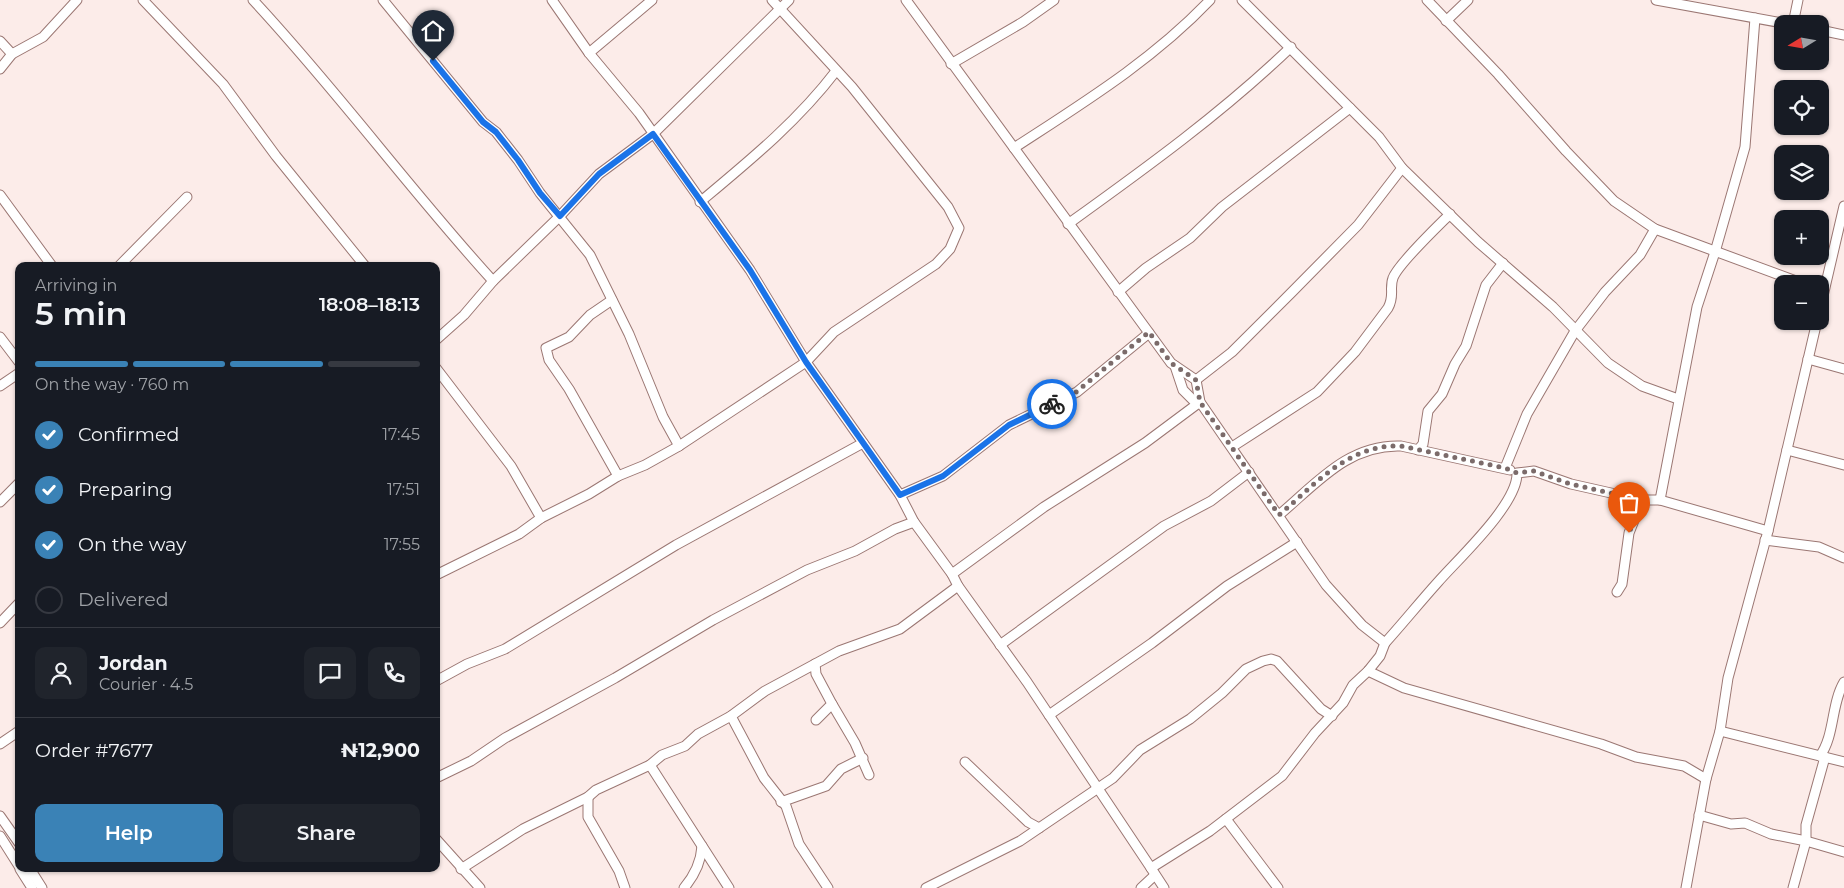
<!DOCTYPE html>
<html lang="en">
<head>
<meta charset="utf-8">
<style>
	body { margin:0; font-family:Montserrat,sans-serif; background:#20242c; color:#f1f3f6; height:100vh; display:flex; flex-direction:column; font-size:19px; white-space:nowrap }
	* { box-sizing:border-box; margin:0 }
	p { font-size:16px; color:#9ea1a6 }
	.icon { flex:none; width:28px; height:28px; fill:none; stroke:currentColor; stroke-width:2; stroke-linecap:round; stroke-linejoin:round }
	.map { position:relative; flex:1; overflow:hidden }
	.side { position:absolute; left:15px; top:262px; width:425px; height:610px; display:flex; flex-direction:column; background:#171b24; border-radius:10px; box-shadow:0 1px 4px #0004 }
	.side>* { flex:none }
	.needle { width:32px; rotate:259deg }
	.tools { position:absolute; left:1774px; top:15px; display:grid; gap:10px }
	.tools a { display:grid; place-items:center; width:55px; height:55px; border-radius:10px; background:#171b24; box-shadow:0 1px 4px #0004; font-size:25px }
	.pin { position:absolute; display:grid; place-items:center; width:42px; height:42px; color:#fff; margin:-51px -21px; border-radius:50% 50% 50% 0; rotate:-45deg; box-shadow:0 0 5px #0007 }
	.pin .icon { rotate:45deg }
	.courier { position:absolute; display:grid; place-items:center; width:50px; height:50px; margin:-25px; border:4px solid #1a73e8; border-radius:50%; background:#fff; color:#222; box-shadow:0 1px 6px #0007 }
	.overview em { font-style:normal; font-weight:600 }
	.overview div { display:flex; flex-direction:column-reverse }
	.overview { display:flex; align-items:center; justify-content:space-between; height:85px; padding:0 20px }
	h1 { font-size:32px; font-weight:600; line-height:38px }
	.bar { display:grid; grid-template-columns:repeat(4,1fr); gap:8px 5px; align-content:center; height:60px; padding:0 20px }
	.bar i { height:6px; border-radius:4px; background:#363941 }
	.bar .on { background:#3a82b6 }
	.bar p { grid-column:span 4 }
	.line { display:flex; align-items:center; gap:12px; padding:0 20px; border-top:1px solid #363941 }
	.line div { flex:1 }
	.round { display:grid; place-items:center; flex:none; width:52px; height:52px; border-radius:10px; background:#20242c }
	ol { padding:0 20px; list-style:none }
	li { display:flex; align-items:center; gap:15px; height:55px }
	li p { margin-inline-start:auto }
	li .icon { padding:5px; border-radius:50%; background:#3a82b6; color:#fff; stroke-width:4 }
	li:last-child { color:#9ea1a6 }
	li i { width:28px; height:28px; border:2px solid #363941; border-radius:50% }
	.action { display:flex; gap:10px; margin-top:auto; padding:10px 20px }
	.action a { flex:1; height:58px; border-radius:10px; background:#3a82b6; color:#fff; font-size:20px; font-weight:600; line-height:58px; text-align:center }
	.action a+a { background:#20242c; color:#f1f3f6 }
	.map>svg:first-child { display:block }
</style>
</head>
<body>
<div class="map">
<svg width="1844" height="888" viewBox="0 0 1844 888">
	<rect width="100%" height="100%" fill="#fcece9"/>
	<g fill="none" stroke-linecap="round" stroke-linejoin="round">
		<defs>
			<g id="minor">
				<path d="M 143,0 L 223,84 L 276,156 L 365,266"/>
				<path d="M 253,0 C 337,90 410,190 493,281"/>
				<path d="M 383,0 L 483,122 L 496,132 L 518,160 L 540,193 L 590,255 L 629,334 L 663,417 L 679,446"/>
				<path d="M 552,0 L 589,53 L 639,113 L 750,270 L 806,362 L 900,495 L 914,522 L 952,574 L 958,586 L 1027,682 L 1151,868 L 1210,831 L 1282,776 L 1315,733 L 1343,703 L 1353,685 L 1368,671 L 1380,656 L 1385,643 C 1403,623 1420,602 1438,582 C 1458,559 1518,504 1517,473 L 1534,471 L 1571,484 L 1642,500 L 1660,500 L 1768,531"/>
				<path d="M 906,0 L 1171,363 L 1196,380 L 1200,402 L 1326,585 L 1362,625 L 1385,643"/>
				<path d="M 1242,0 L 1379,137 L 1402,168 L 1478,242 L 1553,307 L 1608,363 L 1642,386 L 1678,399"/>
				<path d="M 1427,0 L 1498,74 L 1566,151 L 1614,201 L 1655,229 L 1804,284"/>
				<path d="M 1656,0 L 1788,24"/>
				<path d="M 1446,21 L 1468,0"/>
				<path d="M 1793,24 L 1798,0"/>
				<path d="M 1820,30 L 1844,35"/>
				<path d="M 0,41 L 12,54"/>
				<path d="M 589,53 L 652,0"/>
				<path d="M 951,64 L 1023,22 L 1054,0"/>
				<path d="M 0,69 L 12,54 L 43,37 L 77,0"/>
				<path d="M 1014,148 C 1083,103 1153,60 1210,0"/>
				<path d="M 0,195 L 52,266"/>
				<path d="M 700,202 C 749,161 797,122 836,71"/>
				<path d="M 1068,224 C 1146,168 1222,113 1291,47"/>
				<path d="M 119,266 L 187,197"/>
				<path d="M 1118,292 L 1146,268 L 1190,238 L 1222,207 L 1350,108"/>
				<path d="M 612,300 L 590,315 L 569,337 L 546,348 L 549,360 L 569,389 L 618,476"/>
				<path d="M 1820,309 L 1844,206"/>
				<path d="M 0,337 L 19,362"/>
				<path d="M 436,340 L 464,315 L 493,281 L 560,216 L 599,174 L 653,134 L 789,0"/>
				<path d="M 1808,359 L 1844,369"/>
				<path d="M 1175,366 L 1183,390 L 1197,404"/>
				<path d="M 436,368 L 511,466 L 541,518"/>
				<path d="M 1196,380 L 1232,352 L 1292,292 L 1358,225 L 1402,168"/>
				<path d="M 0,386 L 19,373"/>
				<path d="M 1232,447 L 1317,392 L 1355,352 L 1388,308 C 1395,296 1389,288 1393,278 C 1398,264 1437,227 1450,214"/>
				<path d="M 1418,450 L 1423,444 L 1428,411 L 1442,394 L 1455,364 L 1466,346 L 1486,285 L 1503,263"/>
				<path d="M 1787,450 L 1844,465"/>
				<path d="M 1505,468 L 1527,414 L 1575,331 L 1605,292 L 1640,255 L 1655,229"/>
				<path d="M 900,495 L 943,476 L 1009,425 L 1077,392 L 1149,333"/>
				<path d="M 1660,500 L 1697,307 L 1715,252 L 1745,147 L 1755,18"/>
				<path d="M 0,502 L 19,483"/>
				<path d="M 1279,515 C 1316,484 1348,444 1401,446 L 1510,470"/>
				<path d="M 1765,540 L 1819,547 L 1844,558"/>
				<path d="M 952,574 L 1044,507 L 1145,443 L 1200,402"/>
				<path d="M 436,575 L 519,534 L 541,518 L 589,494 L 618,476 L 645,465 L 679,446 L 806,362 L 834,332 L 936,264 L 950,249 L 959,228 L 948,207 L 852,87 L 772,0"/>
				<path d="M 1617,592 L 1622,584 L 1629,533 L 1642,500"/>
				<path d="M 0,623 L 19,603"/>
				<path d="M 1000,645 L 1164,526 L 1211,501 L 1249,472"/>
				<path d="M 815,664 L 816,674 L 832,704 L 816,720"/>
				<path d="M 1368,671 L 1404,688 L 1601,744 L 1636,757 L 1684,766 L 1706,779"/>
				<path d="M 436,681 L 467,664 L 505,649 L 676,545 L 863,443"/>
				<path d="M 832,704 L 855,743 L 869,775"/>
				<path d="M 1049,715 L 1152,643 L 1227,586 L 1297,542"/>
				<path d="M 731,716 L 764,778 L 786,806 L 799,844 L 828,888"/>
				<path d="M 1720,731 L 1844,762"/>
				<path d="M 0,744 L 19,731"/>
				<path d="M 1820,756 C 1835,735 1831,704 1844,682"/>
				<path d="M 965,762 L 1028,822 L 1039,828"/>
				<path d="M 650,765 L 729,888"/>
				<path d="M 436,778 L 471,761 L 505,738 L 615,678 L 713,620 L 807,570 L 855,551 L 895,529 L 914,522"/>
				<path d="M 588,797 L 588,817 L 619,871 L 625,888"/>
				<path d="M 781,802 L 826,786 L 841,769 L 863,758"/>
				<path d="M 1699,815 L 1731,824 L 1745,823 L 1771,834 L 1806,841 L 1844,852"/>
				<path d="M 0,816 L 19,843"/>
				<path d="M 1226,819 L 1278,888"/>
				<path d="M 0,836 L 19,866"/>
				<path d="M 436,839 L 480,888"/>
				<path d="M 1151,868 L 1164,888"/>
				<path d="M 20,869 L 32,888"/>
				<path d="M 30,869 L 42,888"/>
				<path d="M 461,869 L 523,829 L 588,797 L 596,790 L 650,765 L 662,755 L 685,746 L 698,734 L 731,716 L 765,691 L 839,651 L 900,629 L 958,586"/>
				<path d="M 684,888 C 694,876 701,863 702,846"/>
				<path d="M 926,888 L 1020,841 L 1113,778 L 1140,750 L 1190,719 L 1222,693 L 1246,669 L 1263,661 L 1271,659 L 1277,661 L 1321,709 L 1332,716"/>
				<path d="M 1141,888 L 1155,875"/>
				<path d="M 1686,888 L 1706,779 L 1720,731 L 1728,678 L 1768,531 L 1817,321"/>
				<path d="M 1793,888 L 1806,841 L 1806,825 L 1825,757"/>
			</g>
		</defs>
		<!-- minor casing -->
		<use href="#minor" stroke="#9b7773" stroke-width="11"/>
		<!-- minor -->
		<use href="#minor" stroke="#fff" stroke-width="9"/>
	</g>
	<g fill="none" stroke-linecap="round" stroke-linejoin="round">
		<!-- done -->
		<path stroke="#7b6b6a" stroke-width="5" stroke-dasharray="0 9" d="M 1052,404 L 1076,392 L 1149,332 L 1171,363 L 1196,380 L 1200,402 L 1279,515 C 1316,484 1348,444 1401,446 L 1505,468 L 1517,473 L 1534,471 L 1570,484 L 1642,500 L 1629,533"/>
		<!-- route -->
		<path stroke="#1a73e8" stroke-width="6" d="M 433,61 L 483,122 L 496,132 L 518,160 L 540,193 L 560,216 L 599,174 L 653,134 L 750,270 L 806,362 L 900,495 L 943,476 L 1009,425 L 1052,404"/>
	</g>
</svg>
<div class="tools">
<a><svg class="needle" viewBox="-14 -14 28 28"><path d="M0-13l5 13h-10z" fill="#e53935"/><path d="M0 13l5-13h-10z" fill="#9ea1a6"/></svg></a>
<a><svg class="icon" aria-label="locate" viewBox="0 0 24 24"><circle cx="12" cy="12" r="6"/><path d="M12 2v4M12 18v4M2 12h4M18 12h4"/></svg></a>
<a><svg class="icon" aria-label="layers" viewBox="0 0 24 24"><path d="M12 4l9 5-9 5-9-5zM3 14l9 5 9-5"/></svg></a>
<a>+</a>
<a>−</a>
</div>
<div class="pin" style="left:1629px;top:533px;background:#ea580c"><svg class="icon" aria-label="bag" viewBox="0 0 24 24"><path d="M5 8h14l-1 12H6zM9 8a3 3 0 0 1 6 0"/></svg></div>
<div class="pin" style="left:433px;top:61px;background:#1f2937"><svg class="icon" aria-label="home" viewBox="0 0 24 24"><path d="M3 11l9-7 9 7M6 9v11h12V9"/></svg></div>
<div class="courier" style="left:1052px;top:404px"><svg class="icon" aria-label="bike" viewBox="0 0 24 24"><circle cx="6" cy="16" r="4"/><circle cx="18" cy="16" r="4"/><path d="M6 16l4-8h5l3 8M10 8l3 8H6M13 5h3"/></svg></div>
<section class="side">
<div class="overview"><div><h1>5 min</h1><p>Arriving in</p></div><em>18:08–18:13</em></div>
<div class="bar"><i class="on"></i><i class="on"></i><i class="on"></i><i></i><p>On the way · 760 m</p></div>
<ol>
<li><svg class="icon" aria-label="check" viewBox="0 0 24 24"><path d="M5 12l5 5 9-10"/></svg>Confirmed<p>17:45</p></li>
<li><svg class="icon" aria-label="check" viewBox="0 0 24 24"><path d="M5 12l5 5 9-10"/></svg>Preparing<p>17:51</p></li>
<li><svg class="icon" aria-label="check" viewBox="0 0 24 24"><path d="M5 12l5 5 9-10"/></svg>On the way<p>17:55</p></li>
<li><i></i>Delivered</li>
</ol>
<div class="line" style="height:90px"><a class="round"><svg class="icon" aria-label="person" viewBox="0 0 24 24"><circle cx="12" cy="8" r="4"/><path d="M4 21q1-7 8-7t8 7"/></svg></a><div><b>Jordan</b><p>Courier · 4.5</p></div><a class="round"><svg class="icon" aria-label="chat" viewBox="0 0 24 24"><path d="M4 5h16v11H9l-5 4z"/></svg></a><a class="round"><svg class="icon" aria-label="phone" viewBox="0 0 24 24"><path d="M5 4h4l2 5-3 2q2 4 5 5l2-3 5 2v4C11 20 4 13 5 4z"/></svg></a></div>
<div class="line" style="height:65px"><div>Order #7677</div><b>₦12,900</b></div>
<div class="action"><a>Help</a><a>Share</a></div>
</section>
</div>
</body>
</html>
